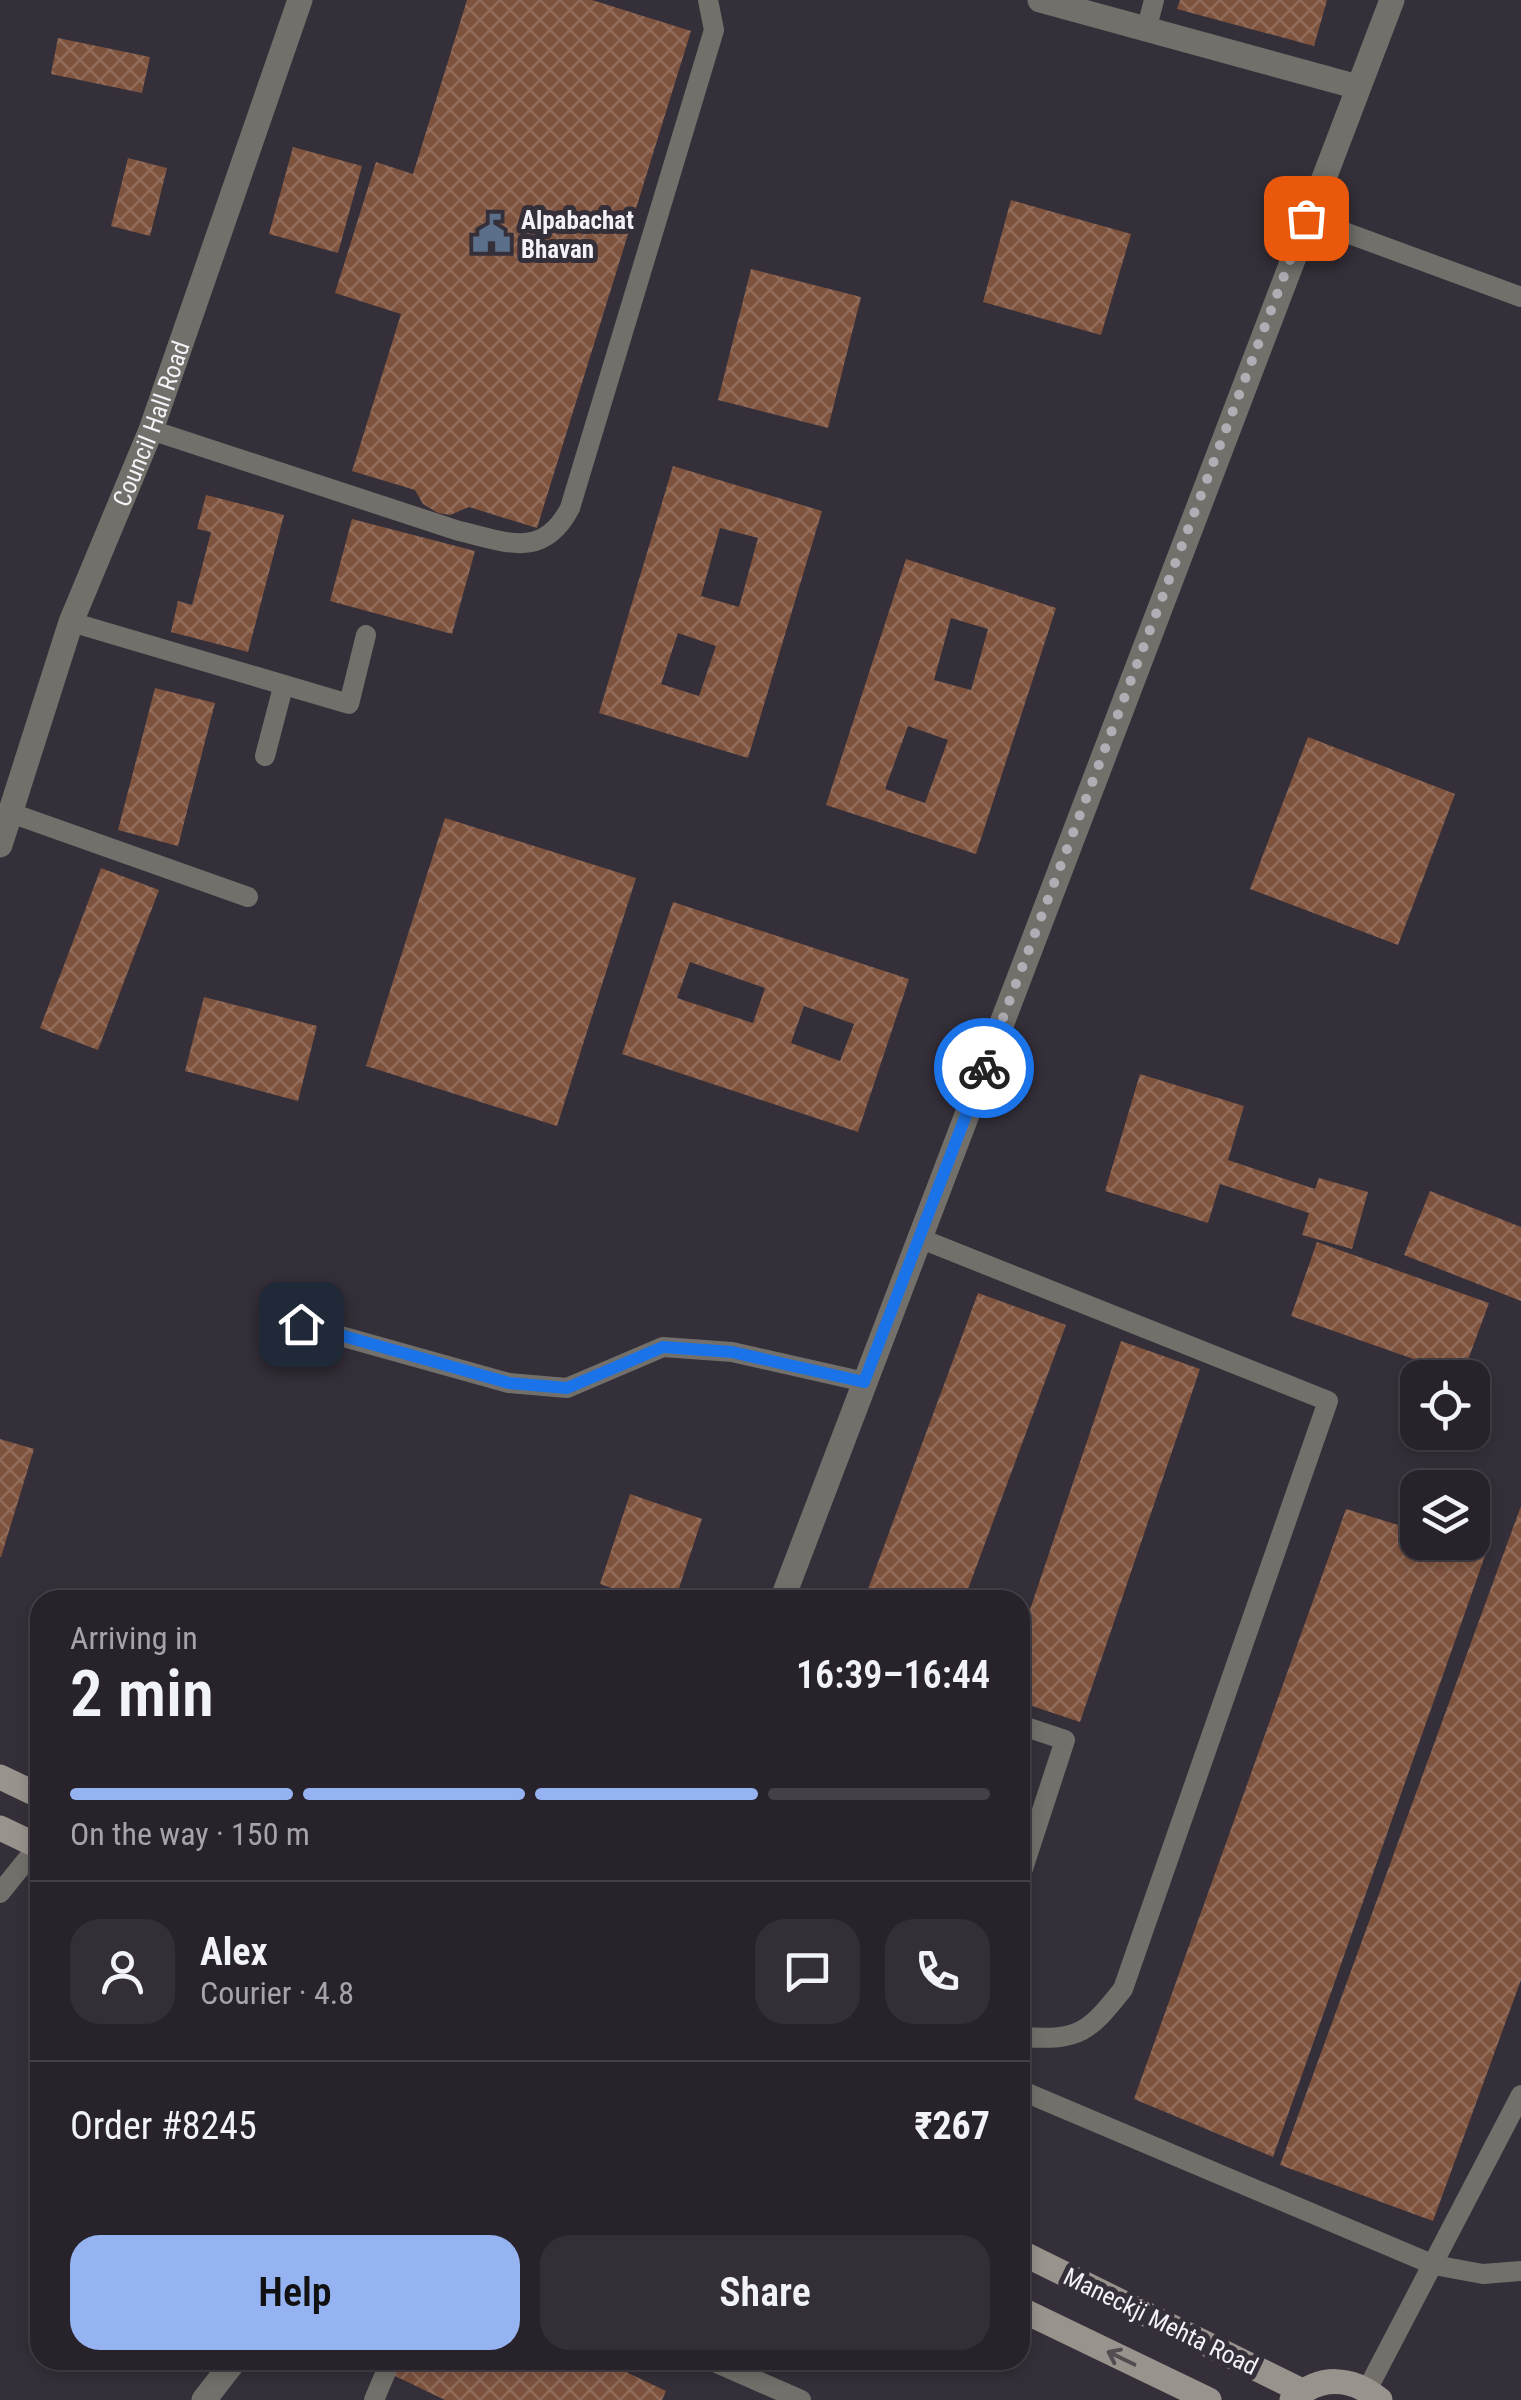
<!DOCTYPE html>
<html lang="en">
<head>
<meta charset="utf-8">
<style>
	body { margin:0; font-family:"Roboto Condensed",sans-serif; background:#342f37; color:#f1f3f6; height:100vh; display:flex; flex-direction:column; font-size:38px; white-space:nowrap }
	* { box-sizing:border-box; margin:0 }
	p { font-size:32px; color:#a5a4a9 }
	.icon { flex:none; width:55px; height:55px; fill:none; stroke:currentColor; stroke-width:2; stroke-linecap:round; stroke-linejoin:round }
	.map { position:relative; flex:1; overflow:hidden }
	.drawer { position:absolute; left:30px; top:1590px; width:1000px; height:780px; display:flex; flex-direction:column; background:#28232b; border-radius:30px; box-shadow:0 5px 15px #0003,0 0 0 2px #444047 }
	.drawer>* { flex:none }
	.buttons { position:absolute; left:1400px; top:1360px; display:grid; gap:20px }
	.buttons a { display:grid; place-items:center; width:90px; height:90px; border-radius:20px; background:#28232b; box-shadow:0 5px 15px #0003,0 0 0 2px #444047; font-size:50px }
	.pin { position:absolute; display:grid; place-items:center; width:85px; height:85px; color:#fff; margin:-42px; border-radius:20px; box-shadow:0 5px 15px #0006 }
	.courier { position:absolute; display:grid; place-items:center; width:100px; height:100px; margin:-50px; border:8px solid #1a73e8; border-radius:50%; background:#fff; color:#222; box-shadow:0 2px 12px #0007 }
	.overview em { font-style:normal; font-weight:600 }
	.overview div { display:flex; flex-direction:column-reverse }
	.overview { display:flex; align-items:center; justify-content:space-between; height:170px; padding:0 40px }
	h1 { font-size:65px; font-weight:600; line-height:75px }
	.bar { display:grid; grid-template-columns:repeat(4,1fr); gap:15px 10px; align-content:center; height:120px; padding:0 40px }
	.bar i { height:12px; border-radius:8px; background:#444047 }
	.bar .selected { background:#95b2f1 }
	.bar p { grid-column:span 4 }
	.line { display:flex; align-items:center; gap:25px; padding:0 40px; border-top:2px solid #444047 }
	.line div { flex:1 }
	.round { display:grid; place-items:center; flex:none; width:105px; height:105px; border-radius:30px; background:#342f37 }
	.primary-button { display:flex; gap:20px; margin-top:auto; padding:20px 40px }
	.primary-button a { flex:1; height:115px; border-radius:30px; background:#95b2f1; color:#111; font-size:40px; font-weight:600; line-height:115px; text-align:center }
	.primary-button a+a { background:#342f37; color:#f1f3f6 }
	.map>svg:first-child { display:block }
</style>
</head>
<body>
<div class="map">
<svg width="1521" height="2400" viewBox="0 0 1521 2400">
	<defs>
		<pattern id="building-cross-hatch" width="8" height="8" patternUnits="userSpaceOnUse" patternTransform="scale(2.5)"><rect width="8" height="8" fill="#7e533e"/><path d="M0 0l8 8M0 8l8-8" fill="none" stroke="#916c5b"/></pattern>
	</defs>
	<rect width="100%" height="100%" fill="#352f39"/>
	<!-- building -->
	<g fill="url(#building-cross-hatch)" fill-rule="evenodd">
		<path d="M 467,0 L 592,0 L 691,31 L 537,528 L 469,507 L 450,515 L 438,513 L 423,504 L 415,490 L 352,471 L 401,314 L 335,293 L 376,162 L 413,174 Z"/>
		<path d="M 1180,0 L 1327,0 L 1314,46 L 1177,9 Z"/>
		<path d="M 58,38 L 150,57 L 142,93 L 51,74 Z"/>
		<path d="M 293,147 L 362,166 L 338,253 L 269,234 Z"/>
		<path d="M 128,158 L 167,168 L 150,236 L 111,226 Z"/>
		<path d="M 1011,200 L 1131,234 L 1101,335 L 983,302 Z"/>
		<path d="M 751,269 L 861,297 L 828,428 L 718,400 Z"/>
		<path d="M 673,466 L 822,511 L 748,758 L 599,713 ZM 720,528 L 758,538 L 739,607 L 701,596 ZM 678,633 L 716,646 L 699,696 L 661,684 Z"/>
		<path d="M 206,495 L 284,515 L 248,652 L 171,632 L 178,601 L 192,605 L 211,532 L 197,529 Z"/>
		<path d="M 352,519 L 475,551 L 452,634 L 330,601 Z"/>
		<path d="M 906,559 L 1056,608 L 976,854 L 826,805 ZM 951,618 L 988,629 L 971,690 L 934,680 ZM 908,726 L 948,740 L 925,803 L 885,789 Z"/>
		<path d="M 155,688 L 215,703 L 178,846 L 118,830 Z"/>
		<path d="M 1308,737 L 1455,794 L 1398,945 L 1250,889 Z"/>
		<path d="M 445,818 L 636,878 L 557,1126 L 366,1066 Z"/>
		<path d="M 101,868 L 159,890 L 98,1050 L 40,1028 Z"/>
		<path d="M 673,902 L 909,979 L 858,1132 L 622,1054 ZM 690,962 L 765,988 L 753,1023 L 677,998 ZM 804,1006 L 854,1024 L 840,1061 L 791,1043 Z"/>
		<path d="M 204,997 L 317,1026 L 298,1101 L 185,1071 Z"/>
		<path d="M 1140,1074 L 1244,1106 L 1228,1160 L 1315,1189 L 1319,1178 L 1368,1192 L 1352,1249 L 1302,1235 L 1309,1213 L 1220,1184 L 1208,1223 L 1105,1191 Z"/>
		<path d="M 1430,1191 L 1521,1227 L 1521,1301 L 1404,1255 Z"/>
		<path d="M 1317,1242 L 1489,1303 L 1462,1376 L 1291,1316 Z"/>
		<path d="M 978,1293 L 1066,1325 L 964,1600 L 864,1600 Z"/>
		<path d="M 1121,1341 L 1200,1369 L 1080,1722 L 1020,1702 L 1020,1639 Z"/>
		<path d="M 0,1439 L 34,1449 L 1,1557 L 0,1557 Z"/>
		<path d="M 630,1494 L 702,1519 L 675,1600 L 646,1600 L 600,1584 Z"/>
		<path d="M 1521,1506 L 1521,1980 L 1433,2221 L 1280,2165 Z"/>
		<path d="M 1346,1509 L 1418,1531 L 1418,1542 L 1454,1542 L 1486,1553 L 1273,2157 L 1134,2099 Z"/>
		<path d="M 401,2360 L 601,2360 L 666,2391 L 662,2400 L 445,2400 L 393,2375 Z"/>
	</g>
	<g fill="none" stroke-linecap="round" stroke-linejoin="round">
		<!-- lane -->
		<g stroke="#73706b" stroke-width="20">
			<path d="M 1146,31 L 1154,0"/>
			<path d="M 1306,218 L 1521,297"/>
			<path d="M 151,430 L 459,531 C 507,542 543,560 570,508 L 714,30 L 708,0"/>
			<path d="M 71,622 L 349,704 L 366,635"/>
			<path d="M 265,756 L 283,687"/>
			<path d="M 11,813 L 248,897"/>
			<path d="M 919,1238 L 1328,1401 L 1123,1989 C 1089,2032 1079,2041 1024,2037 L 1020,2032"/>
			<path d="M 301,1325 L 509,1383 L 567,1388 L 663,1347 L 732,1352 L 865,1382"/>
			<path d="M 1020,1725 L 1065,1740 L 1020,1878"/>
			<path d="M 0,1893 L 38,1846"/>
			<path d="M 1020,2090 L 1434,2265 L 1483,2274 L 1521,2271"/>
			<path d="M 710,2360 L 801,2400"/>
			<path d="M 1367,2390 L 1521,2095"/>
			<path d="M 374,2400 L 391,2360"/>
		</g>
		<!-- street -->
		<g stroke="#73706b" stroke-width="25">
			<path d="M 1040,0 L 1358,87"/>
			<path id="s1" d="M 0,845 L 71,622 L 151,430 L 300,0"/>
			<path d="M 782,1600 L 1392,0"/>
			<path d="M 204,2400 L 235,2360"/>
		</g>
		<!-- secondary -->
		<g stroke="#98938c" stroke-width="25">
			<path d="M 0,1777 L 40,1796"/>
			<path d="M 0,1828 L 40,1847"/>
			<path d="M 1020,2252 L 1302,2391"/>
			<path d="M 1020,2309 L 1209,2400"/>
			<path d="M 1292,2400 C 1320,2375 1351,2376 1380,2400"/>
		</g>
	</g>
	<!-- one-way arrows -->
	<defs><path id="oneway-shaft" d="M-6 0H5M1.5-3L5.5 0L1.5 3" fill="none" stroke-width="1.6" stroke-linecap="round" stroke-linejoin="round" transform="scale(2.5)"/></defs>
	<use stroke="#534d52" href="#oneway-shaft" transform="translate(1121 2358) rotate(-154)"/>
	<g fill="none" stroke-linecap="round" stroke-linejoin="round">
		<!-- done -->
		<path stroke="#b1adb4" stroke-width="10" stroke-dasharray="0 18" d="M 984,1068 L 1306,218"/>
		<!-- route -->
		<path stroke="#1a73e8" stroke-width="12" d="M 301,1324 L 509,1383 L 567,1388 L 663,1347 L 732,1352 L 864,1382 L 984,1068"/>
	</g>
	<!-- icons -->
	<defs>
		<symbol id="civic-bare" viewBox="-9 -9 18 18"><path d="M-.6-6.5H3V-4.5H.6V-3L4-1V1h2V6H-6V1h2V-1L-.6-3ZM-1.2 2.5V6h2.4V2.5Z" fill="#5c6f8a" stroke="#352f39" stroke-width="2.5" paint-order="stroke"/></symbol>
	</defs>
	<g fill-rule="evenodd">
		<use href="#civic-bare" x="464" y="206" width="55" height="55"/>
	</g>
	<g text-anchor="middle" stroke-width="10" stroke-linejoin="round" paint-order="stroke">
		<!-- poi labels -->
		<g font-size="25" font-weight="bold" fill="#f4f1f7" stroke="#352f39" text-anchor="start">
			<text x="521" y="229">Alpabachat<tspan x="521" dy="29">Bhavan</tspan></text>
		</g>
		<!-- street labels -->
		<g font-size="25" fill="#f4f1f7" stroke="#352f39">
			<text dy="9" stroke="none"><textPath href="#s1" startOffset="448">Council Hall Road</textPath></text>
			<text transform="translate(1161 2321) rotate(26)" y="9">Maneckji Mehta Road</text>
		</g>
	</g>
</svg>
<div class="buttons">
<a><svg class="icon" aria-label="locate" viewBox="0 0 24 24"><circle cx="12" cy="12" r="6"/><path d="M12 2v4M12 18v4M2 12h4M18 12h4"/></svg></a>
<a><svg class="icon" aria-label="layers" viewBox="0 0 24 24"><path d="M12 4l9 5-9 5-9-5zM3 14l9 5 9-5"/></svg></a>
</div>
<div class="pin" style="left:1306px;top:218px;background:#ea580c"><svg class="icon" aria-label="bag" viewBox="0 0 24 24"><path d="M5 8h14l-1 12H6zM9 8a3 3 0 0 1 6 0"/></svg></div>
<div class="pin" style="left:301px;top:1324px;background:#1f2937"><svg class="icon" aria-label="home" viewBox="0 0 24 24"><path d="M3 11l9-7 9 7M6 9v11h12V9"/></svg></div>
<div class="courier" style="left:984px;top:1068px"><svg class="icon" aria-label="bike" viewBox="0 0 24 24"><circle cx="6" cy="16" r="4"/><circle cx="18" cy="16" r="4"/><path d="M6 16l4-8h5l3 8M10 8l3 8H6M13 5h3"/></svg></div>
<section class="drawer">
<div class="overview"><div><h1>2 min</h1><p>Arriving in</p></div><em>16:39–16:44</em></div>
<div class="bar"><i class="selected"></i><i class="selected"></i><i class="selected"></i><i></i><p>On the way · 150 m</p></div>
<div class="line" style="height:180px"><a class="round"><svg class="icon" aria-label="person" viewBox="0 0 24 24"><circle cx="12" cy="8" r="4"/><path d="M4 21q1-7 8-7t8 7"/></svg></a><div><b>Alex</b><p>Courier · 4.8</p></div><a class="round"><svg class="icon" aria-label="chat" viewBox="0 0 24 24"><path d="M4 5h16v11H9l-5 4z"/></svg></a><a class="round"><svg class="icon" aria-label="phone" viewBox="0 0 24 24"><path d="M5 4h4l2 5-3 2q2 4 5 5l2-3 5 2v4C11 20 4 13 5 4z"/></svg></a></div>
<div class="line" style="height:130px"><div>Order #8245</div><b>₹267</b></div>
<div class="primary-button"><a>Help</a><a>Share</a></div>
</section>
</div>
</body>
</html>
